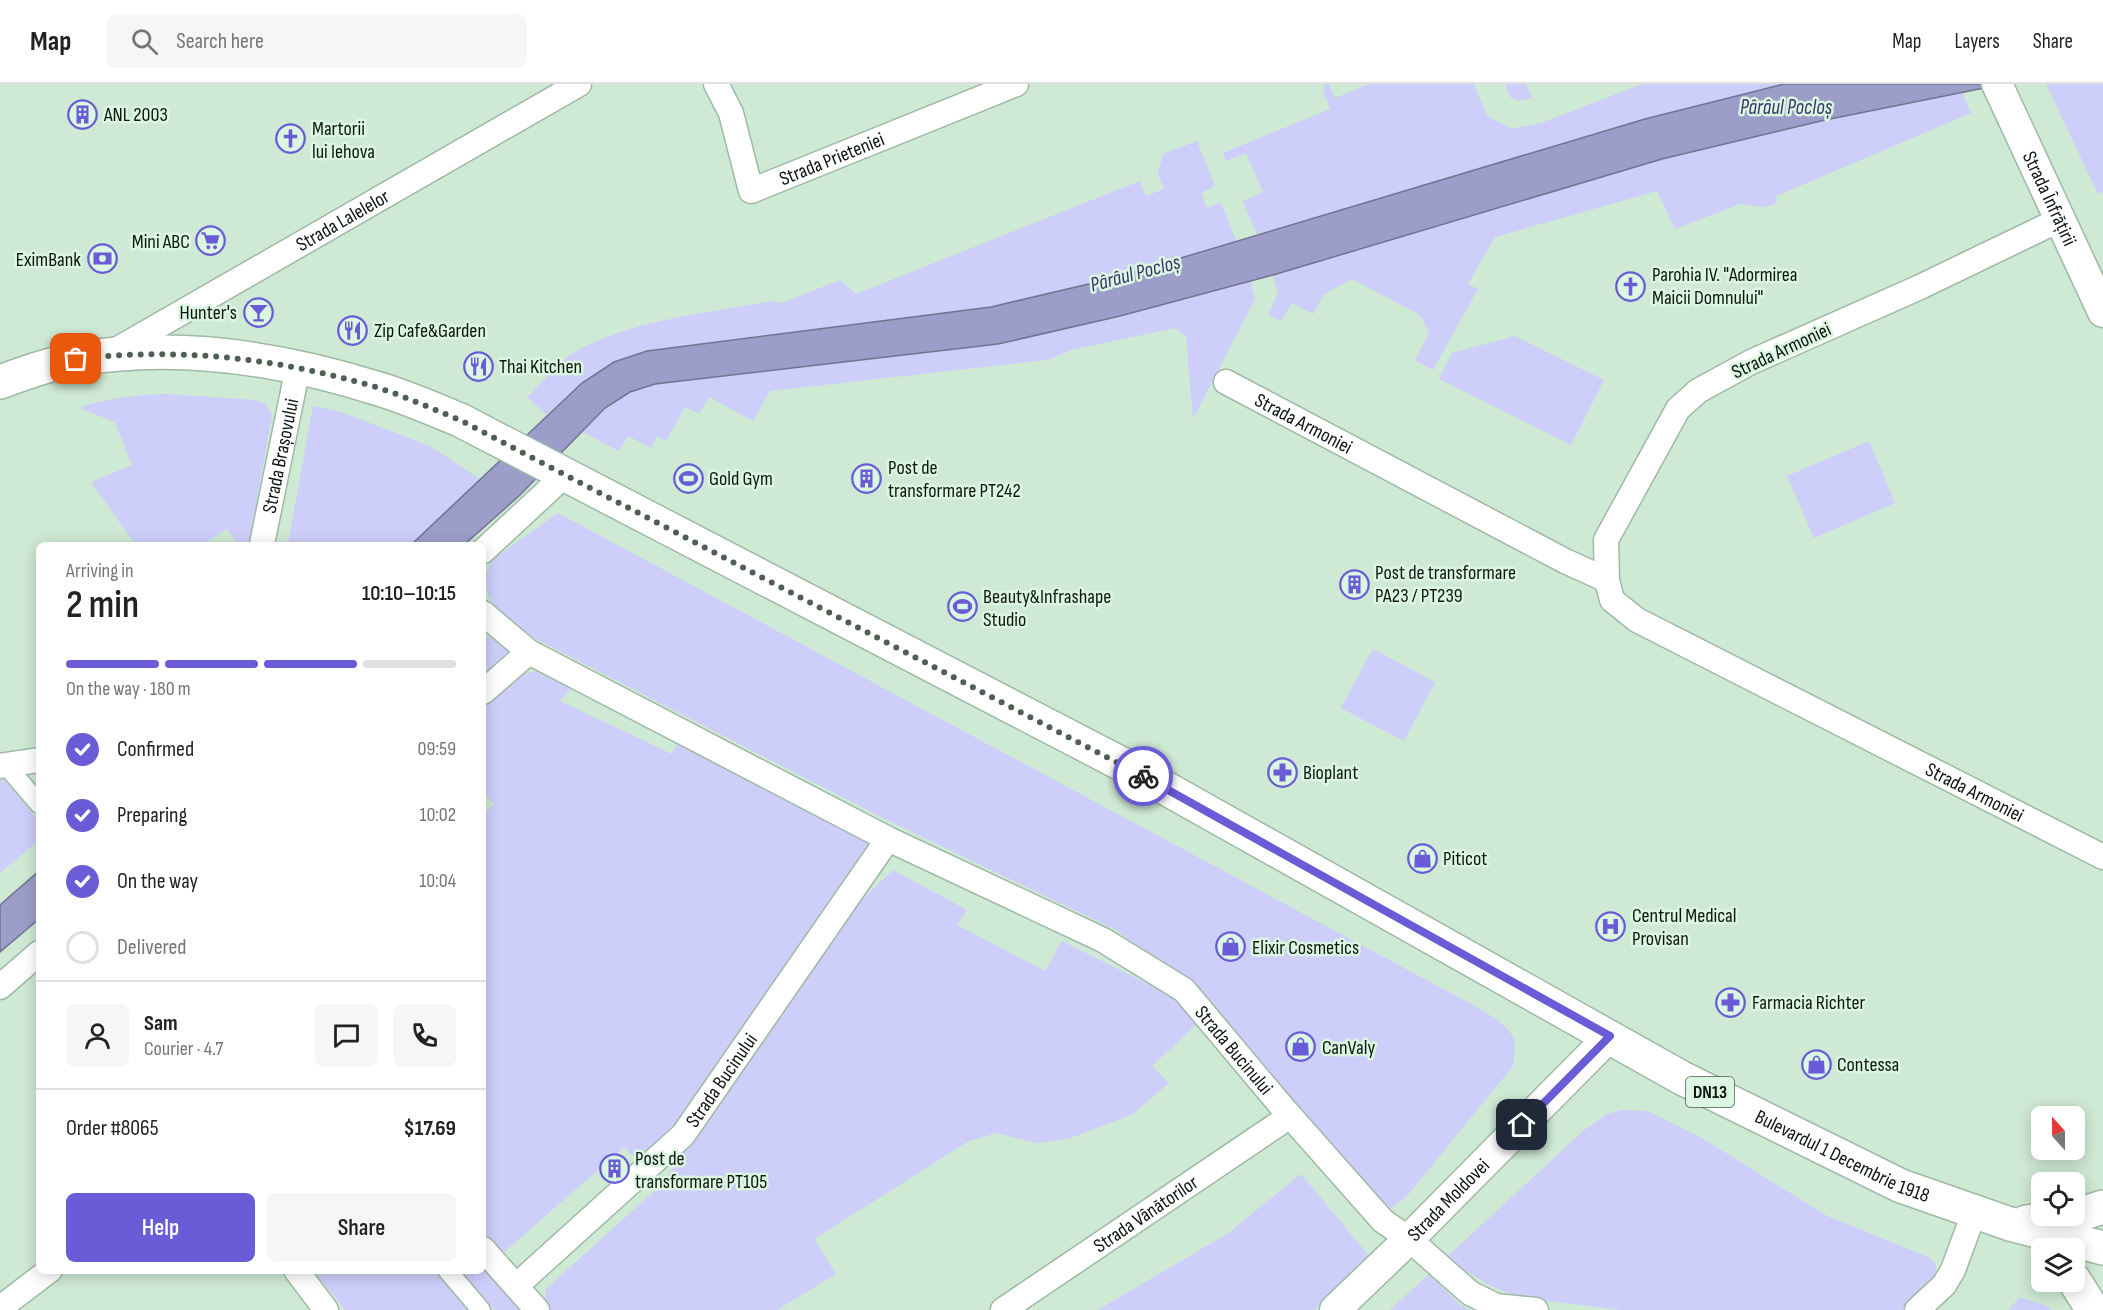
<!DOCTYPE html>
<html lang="en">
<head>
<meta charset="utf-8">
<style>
	body { margin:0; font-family:"Sofia Sans Condensed",sans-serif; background:#f6f6f6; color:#222; height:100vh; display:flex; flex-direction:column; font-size:22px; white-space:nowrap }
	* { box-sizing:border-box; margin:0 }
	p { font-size:20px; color:#767676 }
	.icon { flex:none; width:33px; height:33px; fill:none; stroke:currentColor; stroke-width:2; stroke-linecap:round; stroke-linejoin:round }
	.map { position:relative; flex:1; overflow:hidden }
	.details { position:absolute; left:36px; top:458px; width:450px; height:732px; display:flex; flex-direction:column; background:#fff; border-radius:9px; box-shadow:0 3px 15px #0003 }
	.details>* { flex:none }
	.needle { width:39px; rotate:339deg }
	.fabs { position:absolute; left:2031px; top:1022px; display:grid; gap:12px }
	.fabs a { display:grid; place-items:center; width:54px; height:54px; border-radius:9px; background:#fff; box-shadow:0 3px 15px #0003; font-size:30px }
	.pin { position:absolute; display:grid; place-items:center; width:51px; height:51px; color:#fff; margin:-26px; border-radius:12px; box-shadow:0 3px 9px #0006 }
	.courier { position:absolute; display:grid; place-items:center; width:60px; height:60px; margin:-30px; border:4px solid #695cd6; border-radius:50%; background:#fff; color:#222; box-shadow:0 2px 8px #0007 }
	.head em { font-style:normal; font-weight:600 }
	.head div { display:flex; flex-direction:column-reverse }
	.head { display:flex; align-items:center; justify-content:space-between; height:102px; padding:0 30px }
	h1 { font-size:39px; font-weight:600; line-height:45px }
	.bar { display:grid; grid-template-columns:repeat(4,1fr); gap:9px 6px; align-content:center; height:72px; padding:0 30px }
	.bar i { height:8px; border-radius:4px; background:#e0e0e0 }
	.bar .on { background:#695cd6 }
	.bar p { grid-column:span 4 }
	.line { display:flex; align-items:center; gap:15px; padding:0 30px; border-top:2px solid #e0e0e0 }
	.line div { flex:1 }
	.round { display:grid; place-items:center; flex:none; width:63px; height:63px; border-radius:9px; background:#f6f6f6 }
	ol { padding:0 30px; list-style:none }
	li { display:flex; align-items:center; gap:18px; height:66px }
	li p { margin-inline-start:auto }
	li .icon { padding:6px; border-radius:50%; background:#695cd6; color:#fff; stroke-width:4 }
	li:last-child { color:#767676 }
	li i { width:33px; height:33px; border:3px solid #e0e0e0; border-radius:50% }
	.cta { display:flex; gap:12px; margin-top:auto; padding:12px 30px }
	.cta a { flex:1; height:69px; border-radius:9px; background:#695cd6; color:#fff; font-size:24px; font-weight:600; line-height:69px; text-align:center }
	.cta a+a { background:#f6f6f6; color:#222 }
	header { display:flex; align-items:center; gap:36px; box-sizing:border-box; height:84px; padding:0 30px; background:#fff; border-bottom:2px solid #e0e0e0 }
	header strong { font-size:28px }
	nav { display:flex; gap:33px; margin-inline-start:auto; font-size:21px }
	.search { width:420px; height:54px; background:#f6f6f6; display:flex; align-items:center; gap:15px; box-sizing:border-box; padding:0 21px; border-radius:9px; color:#767676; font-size:22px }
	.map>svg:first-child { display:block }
</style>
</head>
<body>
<header>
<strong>Map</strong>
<div class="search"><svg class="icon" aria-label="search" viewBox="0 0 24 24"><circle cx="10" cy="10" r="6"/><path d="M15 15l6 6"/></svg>Search here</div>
<nav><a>Map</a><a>Layers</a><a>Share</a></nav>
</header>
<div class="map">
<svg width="2103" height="1226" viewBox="0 0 2103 1226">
	<rect width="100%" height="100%" fill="#cee9d4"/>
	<!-- green -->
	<g fill="#cdcefa">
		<path d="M 1325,0 L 1329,0 L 1335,14 L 1369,0 L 1474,0 L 1487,32 L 1512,45 L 1541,39 L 1642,0 L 1784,0 L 1645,35 L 1257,151 L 1243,117 L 1263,108 L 1246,69 L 1226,77 L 1223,69 L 1330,25 L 1323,6 Z"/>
		<path d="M 1505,0 L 1526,0 L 1532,14 L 1518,17 L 1510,13 Z"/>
		<path d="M 2046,0 L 2103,0 L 2103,108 L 2098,110 Z"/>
		<path d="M 1962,8 L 1971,29 L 1776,112 L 1777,119 L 1765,123 L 1740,120 L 1675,145 L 1657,107 L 1495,153 L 1468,200 L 1478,205 L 1433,286 L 1415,276 L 1429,249 L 1420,231 L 1352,195 L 1323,211 L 1313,230 L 1292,219 L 1281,237 L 1268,231 L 1278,209 L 1273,191 L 1662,75 L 1825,36 Z"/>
		<path d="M 1197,57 L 1215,102 L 1201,109 L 1207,124 L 1221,118 L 1236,157 L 1114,194 L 991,223 L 647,267 L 614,278 L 582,299 L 548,332 L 526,312 L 530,311 C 543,298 557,279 573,269 C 629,236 709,229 772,217 L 782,219 L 840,196 L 856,210 L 1140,97 L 1146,112 L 1164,105 L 1158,90 L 1163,70 Z"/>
		<path d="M 1250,197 L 1255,215 L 1193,335 L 1186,252 L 1175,244 L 1071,266 L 1047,276 L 770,307 L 753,337 L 709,313 L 699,330 L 685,323 L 666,357 L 657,352 L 651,364 L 628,352 L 619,367 L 583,348 C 607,322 620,311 655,300 L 998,260 L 1120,232 Z"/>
		<path d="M 1515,252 L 1604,296 L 1571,361 L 1439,295 L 1452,269 Z"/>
		<path d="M 165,310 L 255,316 L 266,320 L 272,331 L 249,460 L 238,460 L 227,445 L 203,460 L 135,460 L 91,398 L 132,381 L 115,338 L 79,324 C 107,314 134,311 165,310 Z"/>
		<path d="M 313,322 L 341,328 L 430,362 L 481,396 L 412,460 L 288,460 Z"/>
		<path d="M 1869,357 L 1895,419 L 1814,454 L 1787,392 Z"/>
		<path d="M 558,429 L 1430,898 C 1449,909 1505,934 1513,953 C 1516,961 1514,973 1513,982 L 1407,1112 L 1390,1125 L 1373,1113 L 1181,894 L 1116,846 L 883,734 L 532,553 L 500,531 L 488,511 L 485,492 L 493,475 Z"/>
		<path d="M 483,549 L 509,567 L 483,591 Z"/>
		<path d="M 1373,565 L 1435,598 L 1404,657 L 1341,624 Z"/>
		<path d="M 540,586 L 574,600 L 560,617 L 672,670 L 681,653 L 874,761 L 678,1047 L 642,1080 L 624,1063 L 501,1171 L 483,1151 L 483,730 L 494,720 L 483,708 L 483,625 L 520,591 Z"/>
		<path d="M 2,693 L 39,737 L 39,756 L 0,789 L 0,694 Z"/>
		<path d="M 893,786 L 967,826 L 957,841 L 1045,887 L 1062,857 L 1174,913 L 1198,939 L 1152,982 L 1169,999 L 1133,1030 L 1068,1055 L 1036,1059 L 997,1049 L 969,1057 L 814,1155 L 836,1190 L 777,1226 L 550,1226 L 545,1216 L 546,1205 L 661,1101 L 845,832 Z"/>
		<path d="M 1623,1026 L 1648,1027 L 1702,1054 L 1827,1132 L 1928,1173 C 1930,1175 1934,1177 1935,1180 C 1942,1196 1913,1216 1902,1226 L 1622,1226 L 1516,1213 L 1485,1199 L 1446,1174 L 1583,1047 L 1607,1030 Z"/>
		<path d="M 1301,1090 L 1370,1173 L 1314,1226 L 1098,1226 L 1227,1150 Z"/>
		<path d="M 483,1181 L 523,1226 L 495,1226 L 460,1187 L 483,1186 Z"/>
		<path d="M 314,1187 L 434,1187 L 468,1226 L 345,1226 Z"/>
		<path d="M 1429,1190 L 1461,1222 L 1469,1226 L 1390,1226 Z"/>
		<path d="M 2020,1213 L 2047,1222 L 2051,1226 L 2008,1226 Z"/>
	</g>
	<!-- water -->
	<g fill="#9c9dc8" stroke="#717490" stroke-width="1.5">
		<path d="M 1784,0 L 2004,0 L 1825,36 L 1662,75 L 1273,191 L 1120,232 L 998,260 L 655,300 L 630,308 L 605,324 L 519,412 L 465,460 L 412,460 L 582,299 L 614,278 L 647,267 L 991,223 L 1114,194 L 1645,35 Z"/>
		<path d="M 39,787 L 39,835 L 0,868 L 0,821 Z"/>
	</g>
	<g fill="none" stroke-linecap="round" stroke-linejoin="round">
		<defs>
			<g id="pedestrian">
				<path d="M 5,680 L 39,720"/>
				<path d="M 447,1186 L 481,1226"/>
			</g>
			<g id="minor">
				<path id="s1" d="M 716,0 L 731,29 L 751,107 L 1016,0"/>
				<path id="s2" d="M 2061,135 L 1920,203 L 1751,278 L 1698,307 L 1678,325 L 1606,456 L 1607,496 L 1612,516 L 1637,536 L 2103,773"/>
				<path id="s3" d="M 111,269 L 579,0"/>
				<path id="s4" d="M 1226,298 L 1565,477 L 1607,496"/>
				<path id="s5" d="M 262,460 L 298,283"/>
				<path d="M 483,467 L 566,390"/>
				<path id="s6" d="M 483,529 L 529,568 L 888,755 L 1103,856 L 1184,906 L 1283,1024 L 1383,1137 L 1409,1155 L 1470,1209 L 1496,1222 L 1536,1226"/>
				<path d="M 483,608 L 529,568"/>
				<path d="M 0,682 L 39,676"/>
				<path d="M 0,903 L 39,869"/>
				<path d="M 483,1165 L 537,1226"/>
				<path d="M 296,1186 L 326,1226"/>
				<path id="s7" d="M 516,1202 L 683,1051 L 888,755"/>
				<path d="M 0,1224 L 50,1186"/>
				<path id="s8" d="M 1003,1226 L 1290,1032"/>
				<path d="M 1917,1226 L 1944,1201 L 1953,1186 L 1974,1129"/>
			</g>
			<g id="tertiary">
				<path id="s9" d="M 1997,0 L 2103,228"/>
				<path id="s10" d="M 1335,1226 L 1409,1155 L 1610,952"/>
			</g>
			<g id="primary">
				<path id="s11" d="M 0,298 C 25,289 52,279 78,275 C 178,258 284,275 379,305 C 406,313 433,325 460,336 L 1137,688 L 1682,994 L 1901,1102 L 2010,1140 L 2103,1164"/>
				<path d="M 2026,1138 L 2078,1131 L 2103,1123"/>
				<path d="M 2074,1196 L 2093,1226"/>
			</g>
		</defs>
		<!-- pedestrian casing -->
		<use href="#pedestrian" stroke="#9eb9a4" stroke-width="21"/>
		<!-- minor casing -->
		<use href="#minor" stroke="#9eb9a4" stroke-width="27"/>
		<!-- tertiary casing -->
		<use href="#tertiary" stroke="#9eb9a4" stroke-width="33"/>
		<!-- primary casing -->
		<use href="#primary" stroke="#9eb9a4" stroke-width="36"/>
		<!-- pedestrian -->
		<use href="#pedestrian" stroke="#fff" stroke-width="18"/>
		<!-- minor -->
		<use href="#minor" stroke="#fff" stroke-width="24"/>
		<!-- tertiary -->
		<use href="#tertiary" stroke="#fff" stroke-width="30"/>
		<!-- primary -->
		<use href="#primary" stroke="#fff" stroke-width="33"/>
	</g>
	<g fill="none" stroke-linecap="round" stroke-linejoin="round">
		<!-- done -->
		<path stroke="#505f53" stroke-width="6" stroke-dasharray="0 10.8" d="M 76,275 C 181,263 278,274 379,304 C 406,313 433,325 460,336 L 1143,692"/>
		<!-- route -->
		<path stroke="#695cd6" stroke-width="8" d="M 1143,692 L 1610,952 L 1522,1041"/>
	</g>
	<!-- icons -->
	<defs>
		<symbol id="building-ring" viewBox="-11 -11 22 22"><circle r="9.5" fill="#dbf7e1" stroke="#695cd6" stroke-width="1.5"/><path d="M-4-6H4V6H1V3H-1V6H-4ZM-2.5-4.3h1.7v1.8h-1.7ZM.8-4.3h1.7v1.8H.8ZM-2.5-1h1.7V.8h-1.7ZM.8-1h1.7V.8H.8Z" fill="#695cd6"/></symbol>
		<symbol id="church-ring" viewBox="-11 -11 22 22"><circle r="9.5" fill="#dbf7e1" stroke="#695cd6" stroke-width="1.5"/><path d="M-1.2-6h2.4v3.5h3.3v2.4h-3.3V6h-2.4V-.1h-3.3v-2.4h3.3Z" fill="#695cd6"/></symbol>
		<symbol id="supermarket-ring" viewBox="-11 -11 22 22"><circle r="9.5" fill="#dbf7e1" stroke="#695cd6" stroke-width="1.5"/><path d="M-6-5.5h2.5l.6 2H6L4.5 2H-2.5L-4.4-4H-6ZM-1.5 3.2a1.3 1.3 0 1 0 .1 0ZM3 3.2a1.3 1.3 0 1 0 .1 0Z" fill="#695cd6"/></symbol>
		<symbol id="bank-ring" viewBox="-11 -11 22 22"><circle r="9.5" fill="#dbf7e1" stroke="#695cd6" stroke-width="1.5"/><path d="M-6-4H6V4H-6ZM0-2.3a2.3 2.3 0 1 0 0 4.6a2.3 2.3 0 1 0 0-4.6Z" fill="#695cd6"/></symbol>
		<symbol id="bar-ring" viewBox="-11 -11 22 22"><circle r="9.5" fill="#dbf7e1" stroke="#695cd6" stroke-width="1.5"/><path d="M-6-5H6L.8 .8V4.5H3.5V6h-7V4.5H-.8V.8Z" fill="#695cd6"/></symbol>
		<symbol id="restaurant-ring" viewBox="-11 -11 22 22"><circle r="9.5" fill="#dbf7e1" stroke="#695cd6" stroke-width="1.5"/><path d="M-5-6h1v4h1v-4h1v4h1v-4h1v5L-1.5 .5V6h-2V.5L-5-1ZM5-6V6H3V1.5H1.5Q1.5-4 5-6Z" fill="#695cd6"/></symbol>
		<symbol id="stadium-ring" viewBox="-11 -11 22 22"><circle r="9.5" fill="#dbf7e1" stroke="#695cd6" stroke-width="1.5"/><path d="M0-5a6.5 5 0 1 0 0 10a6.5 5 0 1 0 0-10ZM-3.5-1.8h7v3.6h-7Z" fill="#695cd6"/></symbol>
		<symbol id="pharmacy-ring" viewBox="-11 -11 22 22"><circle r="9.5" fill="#dbf7e1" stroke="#695cd6" stroke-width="1.5"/><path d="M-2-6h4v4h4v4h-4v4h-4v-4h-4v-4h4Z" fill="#695cd6"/></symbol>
		<symbol id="shop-ring" viewBox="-11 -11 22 22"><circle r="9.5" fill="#dbf7e1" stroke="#695cd6" stroke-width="1.5"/><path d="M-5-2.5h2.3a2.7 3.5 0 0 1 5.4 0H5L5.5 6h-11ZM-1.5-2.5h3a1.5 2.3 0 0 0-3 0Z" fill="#695cd6"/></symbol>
		<symbol id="hospital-ring" viewBox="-11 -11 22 22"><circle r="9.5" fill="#dbf7e1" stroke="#695cd6" stroke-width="1.5"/><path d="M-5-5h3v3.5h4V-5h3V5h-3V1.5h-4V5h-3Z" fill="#695cd6"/></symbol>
	</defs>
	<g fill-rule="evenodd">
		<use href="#building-ring" x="66" y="14" width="33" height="33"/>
		<use href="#church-ring" x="274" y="38" width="33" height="33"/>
		<use href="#supermarket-ring" x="194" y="140" width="33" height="33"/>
		<use href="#bank-ring" x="86" y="158" width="33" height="33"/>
		<use href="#church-ring" x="1614" y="186" width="33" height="33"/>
		<use href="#bar-ring" x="242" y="212" width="33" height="33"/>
		<use href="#restaurant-ring" x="336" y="230" width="33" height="33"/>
		<use href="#restaurant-ring" x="462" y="266" width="33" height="33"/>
		<use href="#stadium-ring" x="672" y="378" width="33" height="33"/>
		<use href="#building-ring" x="850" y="378" width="33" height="33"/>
		<use href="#building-ring" x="1338" y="484" width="33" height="33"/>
		<use href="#stadium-ring" x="946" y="506" width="33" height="33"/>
		<use href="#pharmacy-ring" x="1266" y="672" width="33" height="33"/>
		<use href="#shop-ring" x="1406" y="758" width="33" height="33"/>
		<use href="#hospital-ring" x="1594" y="826" width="33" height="33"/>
		<use href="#shop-ring" x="1214" y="846" width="33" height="33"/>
		<use href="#pharmacy-ring" x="1714" y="902" width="33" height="33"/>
		<use href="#shop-ring" x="1284" y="946" width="33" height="33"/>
		<use href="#shop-ring" x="1800" y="964" width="33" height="33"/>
		<use href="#building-ring" x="598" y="1068" width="33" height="33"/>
	</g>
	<g text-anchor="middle" stroke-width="5" stroke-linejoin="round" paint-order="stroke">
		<!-- shield labels -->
		<rect fill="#dbf7e1" stroke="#4a594d" stroke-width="1.5" x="1686" y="993" width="48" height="30" rx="4.5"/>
		<g font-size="18" font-weight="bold" fill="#0c150e">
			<text x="1710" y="1014">DN13</text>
		</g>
		<!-- poi labels -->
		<g font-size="20" fill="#0c150e" stroke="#dbf7e1" text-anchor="start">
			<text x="104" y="37">ANL 2003</text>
			<text x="312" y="51">Martorii<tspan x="312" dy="23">lui Iehova</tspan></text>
			<text x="190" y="164" text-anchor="end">Mini ABC</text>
			<text x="81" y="182" text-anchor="end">EximBank</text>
			<text x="1652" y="197">Parohia IV. "Adormirea<tspan x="1652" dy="23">Maicii Domnului"</tspan></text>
			<text x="237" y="235" text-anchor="end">Hunter's</text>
			<text x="374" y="253">Zip Cafe&amp;Garden</text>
			<text x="499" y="289">Thai Kitchen</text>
			<text x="888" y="390">Post de<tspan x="888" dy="23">transformare PT242</tspan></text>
			<text x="709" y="401">Gold Gym</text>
			<text x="1375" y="495">Post de transformare<tspan x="1375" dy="23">PA23 / PT239</tspan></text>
			<text x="983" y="519">Beauty&amp;Infrashape<tspan x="983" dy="23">Studio</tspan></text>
			<text x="1303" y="695">Bioplant</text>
			<text x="1443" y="781">Piticot</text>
			<text x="1632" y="838">Centrul Medical<tspan x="1632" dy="23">Provisan</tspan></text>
			<text x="1252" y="870">Elixir Cosmetics</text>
			<text x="1752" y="925">Farmacia Richter</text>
			<text x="1322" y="970">CanValy</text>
			<text x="1837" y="987">Contessa</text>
			<text x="635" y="1081">Post de<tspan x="635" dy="23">transformare PT105</tspan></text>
		</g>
		<!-- street labels -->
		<g font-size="20" fill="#0c150e" stroke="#dbf7e1">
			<text dy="7" stroke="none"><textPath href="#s1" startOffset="200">Strada Prieteniei</textPath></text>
			<text dy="7" stroke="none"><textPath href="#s9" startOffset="126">Strada Înfrățirii</textPath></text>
			<text dy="7" stroke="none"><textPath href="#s3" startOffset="267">Strada Lalelelor</textPath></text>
			<text transform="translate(1781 266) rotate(-25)" y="7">Strada Armoniei</text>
			<text dy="7" stroke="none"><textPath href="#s4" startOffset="88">Strada Armoniei</textPath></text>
			<text dy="7" stroke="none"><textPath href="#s5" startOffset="90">Strada Brașovului</textPath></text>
			<text dy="7" stroke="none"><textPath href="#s2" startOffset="1050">Strada Armoniei</textPath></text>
			<text dy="7" stroke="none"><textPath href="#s6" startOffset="876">Strada Bucinului</textPath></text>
			<text dy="7" stroke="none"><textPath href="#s7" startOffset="292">Strada Bucinului</textPath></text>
			<text dy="7" stroke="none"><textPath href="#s11" startOffset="2040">Bulevardul 1 Decembrie 1918</textPath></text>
			<text dy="7" stroke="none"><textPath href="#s10" startOffset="158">Strada Moldovei</textPath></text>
			<text dy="7" stroke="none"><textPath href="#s8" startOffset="172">Strada Vânătorilor</textPath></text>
		</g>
		<!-- water labels -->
		<g font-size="21" font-style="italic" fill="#38356b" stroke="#dbf7e1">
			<text x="1786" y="30">Pârâul Pocloș</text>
			<text transform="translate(1135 189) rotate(-15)" y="7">Pârâul Pocloș</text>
		</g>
	</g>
</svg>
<div class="fabs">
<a><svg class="needle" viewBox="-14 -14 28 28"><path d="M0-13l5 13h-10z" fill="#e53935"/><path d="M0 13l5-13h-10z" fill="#767676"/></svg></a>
<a><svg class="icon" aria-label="locate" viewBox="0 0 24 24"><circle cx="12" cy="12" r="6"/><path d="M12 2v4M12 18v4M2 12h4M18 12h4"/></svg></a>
<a><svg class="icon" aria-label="layers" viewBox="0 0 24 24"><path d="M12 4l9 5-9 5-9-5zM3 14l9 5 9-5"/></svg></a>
</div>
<div class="pin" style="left:76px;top:275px;background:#ea580c"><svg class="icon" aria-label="bag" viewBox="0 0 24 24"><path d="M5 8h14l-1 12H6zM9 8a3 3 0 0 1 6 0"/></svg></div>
<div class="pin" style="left:1522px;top:1041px;background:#1f2937"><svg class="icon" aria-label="home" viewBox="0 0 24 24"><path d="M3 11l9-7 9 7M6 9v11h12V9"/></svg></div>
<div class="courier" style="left:1143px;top:692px"><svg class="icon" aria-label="bike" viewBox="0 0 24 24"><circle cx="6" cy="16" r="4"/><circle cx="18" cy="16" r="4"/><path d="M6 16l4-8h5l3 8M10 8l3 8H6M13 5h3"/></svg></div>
<section class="details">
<div class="head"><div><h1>2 min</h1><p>Arriving in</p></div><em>10:10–10:15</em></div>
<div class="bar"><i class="on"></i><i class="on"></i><i class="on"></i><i></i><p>On the way · 180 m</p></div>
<ol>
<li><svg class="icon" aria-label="check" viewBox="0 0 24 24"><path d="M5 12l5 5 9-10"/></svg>Confirmed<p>09:59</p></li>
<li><svg class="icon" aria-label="check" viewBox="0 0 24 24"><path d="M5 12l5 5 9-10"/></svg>Preparing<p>10:02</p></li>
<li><svg class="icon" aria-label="check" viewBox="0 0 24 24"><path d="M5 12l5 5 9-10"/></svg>On the way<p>10:04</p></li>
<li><i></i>Delivered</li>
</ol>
<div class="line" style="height:108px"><a class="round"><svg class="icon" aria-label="person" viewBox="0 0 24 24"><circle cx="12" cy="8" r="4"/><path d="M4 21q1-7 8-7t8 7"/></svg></a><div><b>Sam</b><p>Courier · 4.7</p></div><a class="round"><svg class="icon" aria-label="chat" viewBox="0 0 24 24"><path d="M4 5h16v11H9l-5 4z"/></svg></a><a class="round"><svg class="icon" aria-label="phone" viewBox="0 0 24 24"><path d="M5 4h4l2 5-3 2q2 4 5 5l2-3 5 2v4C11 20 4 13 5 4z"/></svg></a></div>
<div class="line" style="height:78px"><div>Order #8065</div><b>$17.69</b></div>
<div class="cta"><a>Help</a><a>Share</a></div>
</section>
</div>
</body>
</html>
